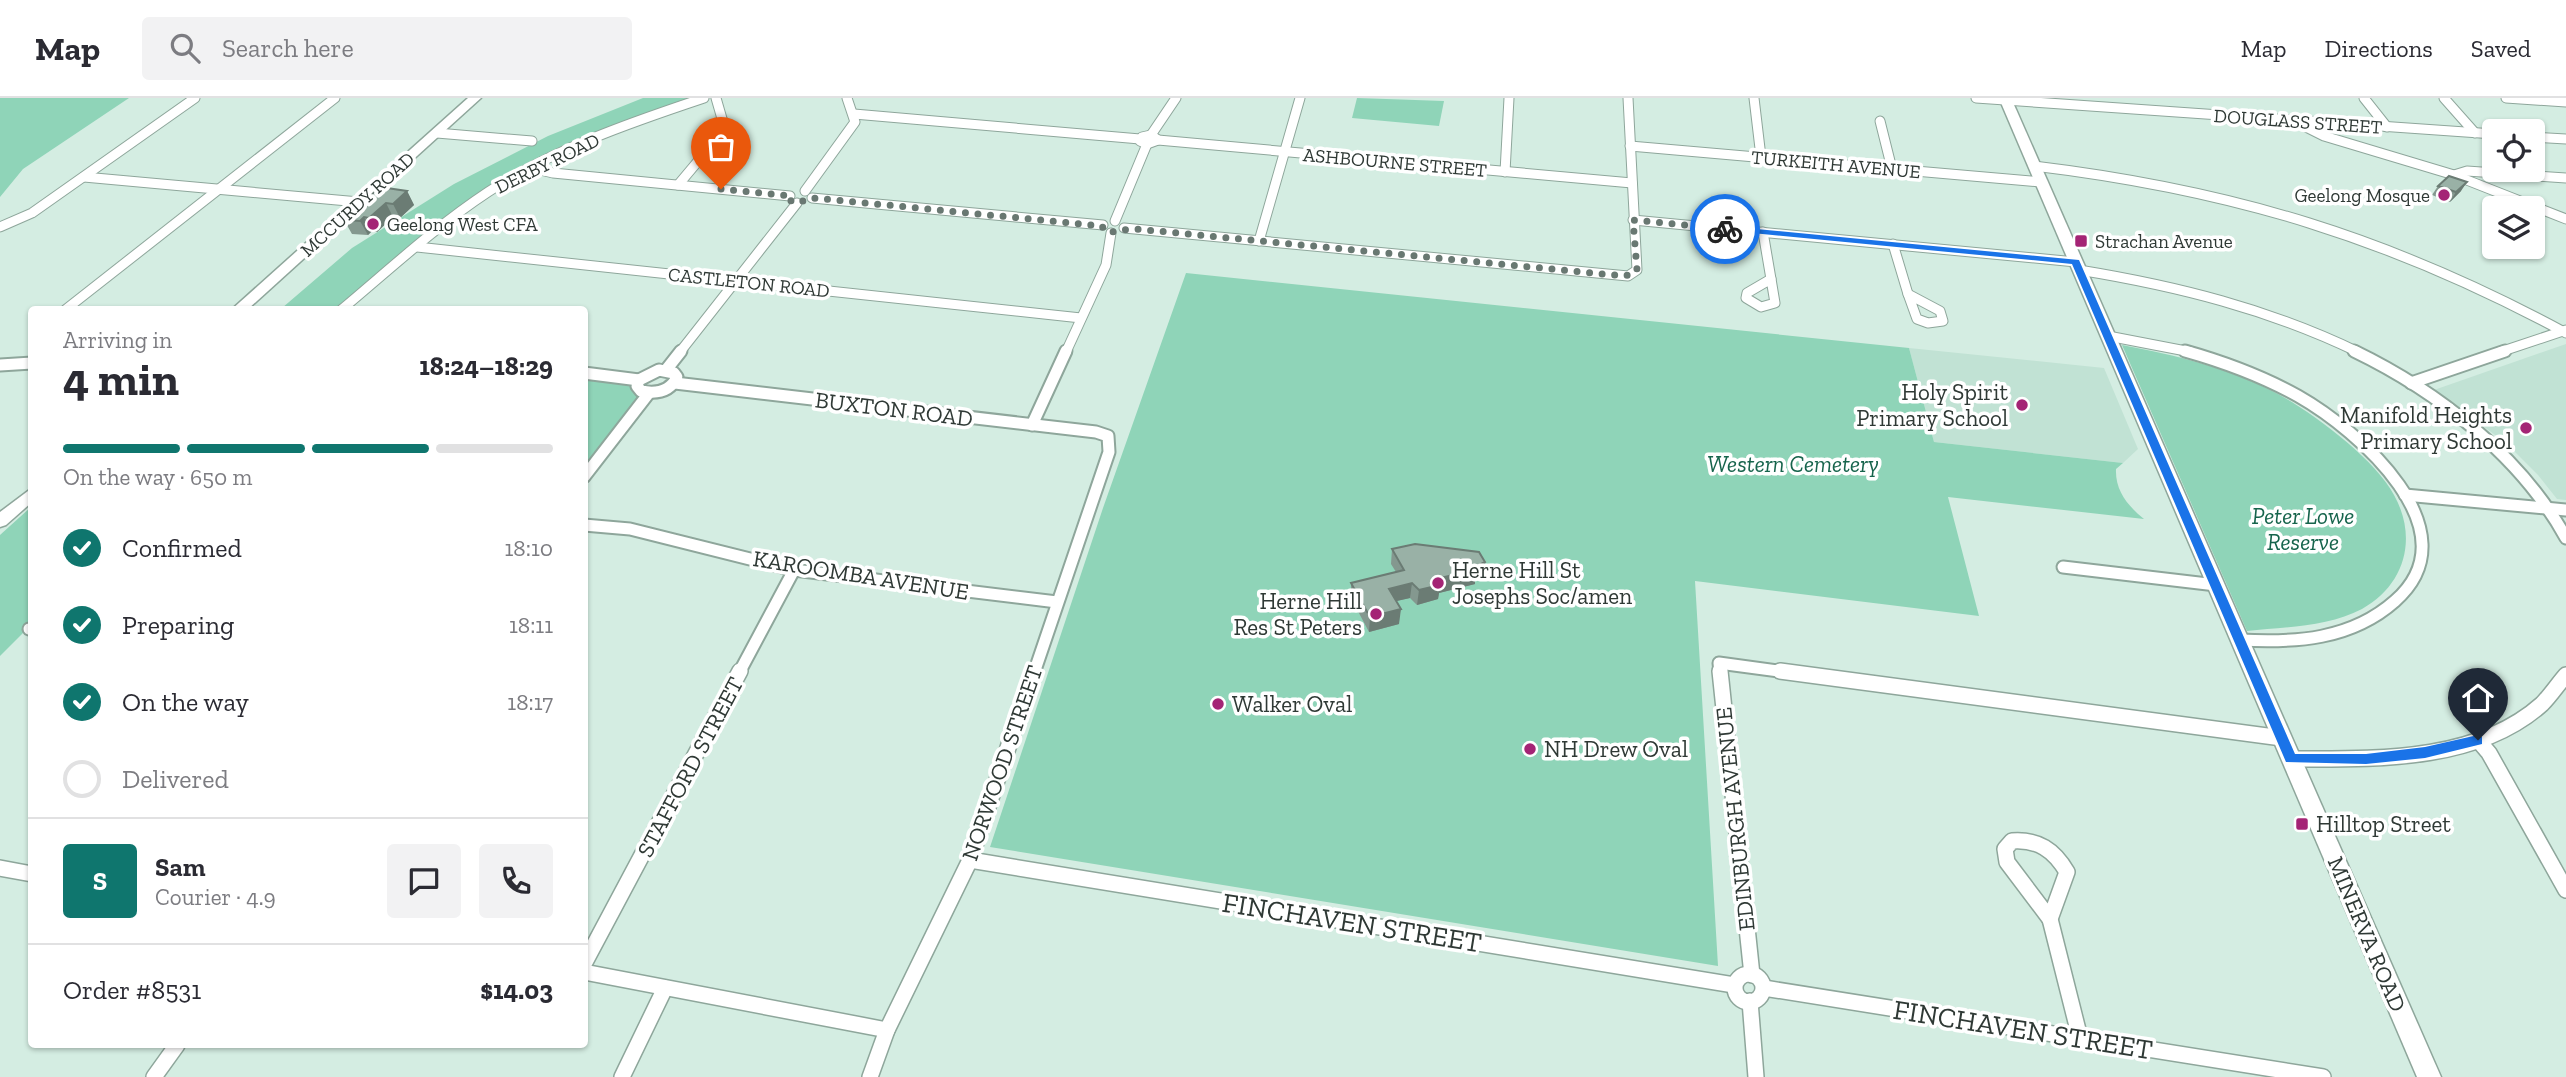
<!DOCTYPE html>
<html lang="en">
<head>
<meta charset="utf-8">
<style>
	body { margin:0; font-family:"Zilla Slab",serif; background:#f2f2f3; color:#2b2b33; height:100vh; display:flex; flex-direction:column; font-size:26px; white-space:nowrap }
	* { box-sizing:border-box; margin:0 }
	p { font-size:23px; color:#7c7c81 }
	.icon { flex:none; width:38px; height:38px; fill:none; stroke:currentColor; stroke-width:2; stroke-linecap:round; stroke-linejoin:round }
	.map { position:relative; flex:1; overflow:hidden }
	.details { position:absolute; left:28px; top:208px; width:560px; height:742px; display:flex; flex-direction:column; background:#fff; border-radius:7px; box-shadow:0 2px 5px #0004 }
	.details>* { flex:none }
	.tools { position:absolute; left:2482px; top:21px; display:grid; gap:14px }
	.tools a { display:grid; place-items:center; width:63px; height:63px; border-radius:7px; background:#fff; box-shadow:0 2px 5px #0004; font-size:35px }
	.pin { position:absolute; display:grid; place-items:center; width:60px; height:60px; color:#fff; margin:-72px -30px; border-radius:50% 50% 50% 0; rotate:-45deg; box-shadow:0 0 7px #0007 }
	.pin .icon { rotate:45deg }
	.courier { position:absolute; display:grid; place-items:center; width:70px; height:70px; margin:-35px; border:5px solid #1a73e8; border-radius:50%; background:#fff; color:#222; box-shadow:0 2px 9px #0007 }
	.head em { font-style:normal; font-weight:800 }
	.head div { display:flex; flex-direction:column-reverse }
	.head { display:flex; align-items:center; justify-content:space-between; height:119px; padding:0 35px }
	h1 { font-size:46px; font-weight:800; line-height:52px }
	.bar { display:grid; grid-template-columns:repeat(4,1fr); gap:10px 7px; align-content:center; height:84px; padding:0 35px }
	.bar i { height:9px; border-radius:5px; background:#e1e1e2 }
	.bar .current { background:#0f766e }
	.bar p { grid-column:span 4 }
	.line { display:flex; align-items:center; gap:18px; padding:0 35px; border-top:2px solid #e1e1e2 }
	.line div { flex:1 }
	.round { display:grid; place-items:center; flex:none; width:74px; height:74px; border-radius:7px; background:#f2f2f3 }
	ol { padding:0 35px; list-style:none }
	li { display:flex; align-items:center; gap:21px; height:77px }
	li p { margin-inline-start:auto }
	li .icon { padding:7px; border-radius:50%; background:#0f766e; color:#fff; stroke-width:4 }
	li:last-child { color:#7c7c81 }
	li i { width:38px; height:38px; border:4px solid #e1e1e2; border-radius:50% }
	header { display:flex; align-items:center; gap:42px; box-sizing:border-box; height:98px; padding:0 35px; background:#fff; border-bottom:2px solid #e1e1e2 }
	header strong { font-size:33px }
	nav { display:flex; gap:38px; margin-inline-start:auto; font-size:24px }
	.search { width:490px; height:63px; background:#f2f2f3; display:flex; align-items:center; gap:18px; box-sizing:border-box; padding:0 24px; border-radius:7px; color:#7c7c81; font-size:26px }
	.map>svg:first-child { display:block }
</style>
</head>
<body>
<header>
<strong>Map</strong>
<div class="search"><svg class="icon" aria-label="search" viewBox="0 0 24 24"><circle cx="10" cy="10" r="6"/><path d="M15 15l6 6"/></svg>Search here</div>
<nav><a>Map</a><a>Directions</a><a>Saved</a></nav>
</header>
<div class="map">
<svg width="2566" height="979" viewBox="0 0 2566 979">
	<rect width="100%" height="100%" fill="#d4ede2"/>
	<!-- built -->
	<g fill="#c1e2d4">
		<path d="M 2566,246 L 2566,402 L 2557,401 L 2538,377 L 2506,345 L 2434,292 Z"/>
		<path d="M 1909,250 L 2104,270 L 2138,351 L 2123,365 L 1934,344 Z"/>
	</g>
	<!-- green -->
	<g fill="#8fd4b8">
		<path d="M 0,0 L 129,0 L 23,71 L 0,99 Z"/>
		<path d="M 643,0 L 695,0 L 486,91 L 457,110 L 335,212 L 256,212 L 260,209 L 282,210 L 352,150 L 454,86 L 548,38 Z"/>
		<path d="M 1357,0 L 1444,3 L 1439,28 L 1352,20 Z"/>
		<path d="M 1186,175 L 1909,250 L 1934,344 L 2123,365 L 2116,371 C 2115,393 2128,408 2144,421 L 1948,399 L 1979,518 L 1695,483 L 1718,868 L 990,749 L 1103,410 Z"/>
		<path d="M 2122,247 C 2175,257 2230,270 2278,296 C 2314,316 2375,361 2394,397 C 2418,440 2405,487 2362,511 C 2328,529 2284,529 2247,533 Z"/>
		<path d="M 585,280 L 629,286 L 638,299 L 585,371 Z"/>
		<path d="M 31,409 L 31,527 L 0,558 L 0,437 Z"/>
	</g>
	<g fill="none" stroke-linecap="round" stroke-linejoin="round">
		<defs>
			<g id="street-far2">
				<path d="M 1754,0 L 1761,59"/>
				<path d="M 1976,0 L 2494,36"/>
				<path d="M 2364,0 L 2387,29"/>
				<path d="M 2444,0 L 2475,35"/>
				<path d="M 2506,0 L 2566,4"/>
				<path d="M 854,16 L 1140,41"/>
				<path d="M 1880,23 L 1892,71"/>
				<path d="M 2296,24 L 2324,38 L 2454,77 L 2566,121"/>
				<path d="M 437,35 L 532,43"/>
				<path d="M 1151,37 L 1176,0"/>
				<path d="M 1151,37 L 1158,42 L 1147,46 L 1140,43 L 1142,39 Z"/>
				<path d="M 2532,39 L 2566,41"/>
				<path d="M 1158,42 L 1632,85"/>
				<path d="M 1630,48 L 2041,84"/>
				<path d="M 2034,68 C 2233,92 2390,140 2566,235"/>
				<path d="M 532,70 L 553,75 L 790,98"/>
				<path d="M 1505,74 L 1509,0"/>
				<path d="M 2454,77 L 2467,73 L 2566,80"/>
				<path d="M 84,79 L 359,104"/>
				<path d="M 678,87 L 725,31 L 716,0"/>
				<path d="M 805,93 L 855,24 L 847,0"/>
				<path d="M 812,100 L 1103,127"/>
				<path d="M 1633,122 L 2076,164"/>
				<path d="M 1115,123 L 1147,46"/>
				<path d="M 0,129 L 32,115 L 195,0"/>
				<path d="M 1124,130 L 1628,178 L 1637,172 L 1628,0"/>
				<path d="M 1763,134 L 1771,181"/>
				<path d="M 1259,143 L 1300,0"/>
				<path d="M 1893,146 L 1908,196"/>
				<path d="M 417,149 L 1081,220"/>
				<path d="M 2079,172 C 2177,188 2269,211 2358,254"/>
				<path d="M 1771,181 L 1775,205 L 1761,209 L 1746,200 L 1747,195 Z"/>
				<path d="M 1908,196 L 1940,213 L 1943,223 L 1928,225 L 1917,221 Z"/>
				<path d="M 65,212 L 335,0"/>
				<path d="M 341,212 C 389,172 435,129 488,94 C 554,51 629,25 704,0"/>
				<path d="M 2108,238 L 2191,254"/>
				<path d="M 680,254 L 797,105"/>
				<path d="M 1066,254 L 1106,167 L 1111,135"/>
				<path d="M 2500,254 L 2566,232"/>
			</g>
			<g id="street-far1">
				<path d="M 2185,253 C 2224,264 2262,278 2298,298 C 2358,332 2475,433 2395,503 C 2351,542 2295,545 2240,542"/>
				<path d="M 2354,253 C 2437,293 2521,358 2566,440"/>
				<path d="M 0,267 L 32,265"/>
				<path d="M 659,272 L 674,275 L 677,279 C 670,294 656,296 641,293 L 637,288 L 639,282 Z"/>
				<path d="M 666,272 L 681,253"/>
				<path d="M 584,275 L 639,282"/>
				<path d="M 675,285 L 1096,334 L 1108,338 L 1109,354 L 1034,575"/>
				<path d="M 2411,285 L 2505,253"/>
				<path d="M 1032,327 L 1066,253"/>
				<path d="M 584,379 L 649,295"/>
				<path d="M 2405,397 L 2566,412"/>
				<path d="M 584,427 L 630,431 L 794,472 L 1057,504"/>
				<path d="M 2063,469 L 2216,487"/>
				<path d="M 29,531 L 32,532"/>
				<path d="M 739,575 L 794,472"/>
				<path d="M 1720,575 L 1719,565 L 1793,575"/>
			</g>
			<g id="street">
				<path d="M 1720,573 L 1752,877"/>
				<path d="M 1780,573 L 2282,640"/>
				<path d="M 2478,642 L 2489,655 L 2566,792"/>
				<path d="M 2291,661 C 2373,661 2476,665 2542,606 C 2551,597 2558,586 2566,577"/>
				<path d="M 2012,743 C 2038,741 2054,752 2067,774 L 2050,821 L 2007,764 L 2005,751 Z"/>
				<path d="M 970,762 L 1734,887"/>
				<path d="M 0,770 L 32,776"/>
				<path d="M 2050,821 L 2080,940"/>
				<path d="M 584,866 L 740,573"/>
				<path d="M 584,874 L 887,932"/>
				<circle cx="1749" cy="890" r="14"/>
				<path d="M 1764,890 L 2323,979"/>
				<path d="M 1750,903 L 1756,979"/>
				<path d="M 154,979 L 177,947"/>
				<path d="M 622,979 L 665,890"/>
				<path d="M 870,979 L 887,932 L 970,762 L 1034,573"/>
			</g>
			<g id="secondary">
				<path d="M 468,0 L 481,0 L 247,212 L 231,212 Z"/>
				<path d="M 1999,0 L 2011,0 L 2441,979 L 2417,979 Z"/>
				<path d="M 32,390 L 32,404 L 6,427 L 0,429 L 0,414 Z"/>
			</g>
		</defs>
		<!-- street-far2 casing -->
		<use href="#street-far2" stroke="#8ea69b" stroke-width="11"/>
		<!-- street-far1 casing -->
		<use href="#street-far1" stroke="#8ea69b" stroke-width="15"/>
		<!-- street casing -->
		<use href="#street" stroke="#8ea69b" stroke-width="18"/>
		<!-- secondary casing -->
		<use href="#secondary" stroke="#8ea69b" stroke-width="3"/>
		<!-- street-far2 -->
		<use href="#street-far2" stroke="#fff" stroke-width="9"/>
		<!-- street-far1 -->
		<use href="#street-far1" stroke="#fff" stroke-width="11"/>
		<!-- street -->
		<use href="#street" stroke="#fff" stroke-width="15"/>
		<!-- secondary -->
		<use href="#secondary" fill="#fff" fill-rule="evenodd"/>
	</g>
	<!-- wall -->
	<g fill="#84988f">
		<path d="M 2438,88 L 2461,93 L 2450,104 L 2432,97 Z"/>
		<path d="M 407,93 L 414,107 L 400,120 L 393,119 L 377,134 L 372,133 L 368,137 L 352,136 L 344,122 Z"/>
		<path d="M 1392,451 L 1485,464 L 1483,479 L 1475,483 L 1475,486 L 1439,495 L 1438,501 L 1417,507 L 1410,500 L 1396,503 L 1399,526 L 1369,534 L 1351,500 L 1351,485 L 1396,474 L 1391,466 Z"/>
	</g>
	<!-- shaded-wall -->
	<g fill="#6b7c74">
		<path d="M 2467,84 L 2461,93 L 2450,104 L 2456,94 Z"/>
		<path d="M 407,93 L 414,107 L 400,120 L 393,106 Z"/>
		<path d="M 386,105 L 393,119 L 377,134 L 369,120 Z"/>
		<path d="M 364,119 L 372,133 L 368,137 L 360,123 Z"/>
		<path d="M 1485,464 L 1483,479 L 1475,483 L 1475,486 L 1439,495 L 1438,501 L 1417,507 L 1419,492 L 1437,481 Z"/>
		<path d="M 1412,485 L 1410,500 L 1388,505 L 1389,491 Z"/>
		<path d="M 1401,511 L 1399,526 L 1369,534 L 1370,519 Z"/>
	</g>
	<!-- building -->
	<g fill="#99b1a6" stroke="#6b7c74" stroke-width="2">
		<path d="M 2449,78 L 2467,84 L 2456,94 L 2438,88 Z"/>
		<path d="M 380,89 L 407,93 L 393,106 L 386,105 L 369,120 L 364,119 L 360,123 L 344,122 Z"/>
		<path d="M 1415,446 L 1479,454 L 1485,464 L 1475,469 L 1477,471 L 1437,481 L 1440,487 L 1419,492 L 1412,485 L 1389,491 L 1401,511 L 1370,519 L 1351,485 L 1404,472 L 1392,451 Z"/>
	</g>
	<!-- route -->
	<path fill="#1a73e8" d="M 1725,128 L 2079,162 L 2295,656 L 2366,656 L 2425,649 L 2478,637 L 2482,639 L 2482,646 L 2425,660 L 2366,666 L 2286,664 L 2072,166 L 1722,132 Z"/>
	<g fill="none" stroke-linecap="round" stroke-linejoin="round">
		<!-- done -->
		<path stroke="#697872" stroke-width="7" stroke-dasharray="0 12.6" d="M 721,91 L 790,98 L 789,102 L 797,105 L 811,100 L 825,101 L 1102,128 L 1105,133 C 1116,136 1124,130 1136,131 L 1624,178 L 1632,176 L 1637,172 L 1633,122 L 1725,131"/>
	</g>
	<!-- markers -->
	<g fill="#a42475" stroke="#fff" stroke-width="2.5">
		<circle cx="2444" cy="97" r="7"/>
		<circle cx="373" cy="126" r="7"/>
		<rect x="2074" y="136" width="14" height="14" rx="3.5"/>
		<circle cx="2022" cy="307" r="7"/>
		<circle cx="2526" cy="330" r="7"/>
		<circle cx="1438" cy="485" r="7"/>
		<circle cx="1376" cy="516" r="7"/>
		<circle cx="1218" cy="606" r="7"/>
		<circle cx="1530" cy="651" r="7"/>
		<rect x="2295" y="719" width="14" height="14" rx="3.5"/>
	</g>
	<g text-anchor="middle" stroke-width="7" stroke-linejoin="round" paint-order="stroke">
		<!-- far-street labels -->
		<g font-size="19" fill="#2f3935" stroke="#fff">
			<text transform="translate(2298 23) rotate(4)" y="7">DOUGLASS STREET</text>
			<text transform="translate(1395 64) rotate(5)" y="7">ASHBOURNE STREET</text>
			<text transform="translate(547 65) rotate(-26)" y="7">DERBY ROAD</text>
			<text transform="translate(1836 66) rotate(5)" y="7">TURKEITH AVENUE</text>
			<text transform="translate(357 106) rotate(-42)" y="7">MCCURDY ROAD</text>
			<text transform="translate(749 184) rotate(6)" y="7">CASTLETON ROAD</text>
		</g>
		<!-- far-poi labels -->
		<g font-size="19" fill="#2f3935" stroke="#fff" text-anchor="start">
			<text x="2430" y="104" text-anchor="end">Geelong Mosque</text>
			<text x="387" y="133">Geelong West CFA</text>
			<text x="2095" y="150">Strachan Avenue</text>
		</g>
		<!-- poi labels -->
		<g font-size="23" fill="#2f3935" stroke="#fff" text-anchor="start">
			<text x="2008" y="302" text-anchor="end">Holy Spirit<tspan x="2008" dy="26">Primary School</tspan></text>
			<text x="2512" y="325" text-anchor="end">Manifold Heights<tspan x="2512" dy="26">Primary School</tspan></text>
			<text x="1452" y="480">Herne Hill St<tspan x="1452" dy="26">Josephs Soc/amen</tspan></text>
			<text x="1362" y="511" text-anchor="end">Herne Hill<tspan x="1362" dy="26">Res St Peters</tspan></text>
			<text x="1232" y="614">Walker Oval</text>
			<text x="1544" y="659">NH Drew Oval</text>
			<text x="2316" y="734">Hilltop Street</text>
		</g>
		<!-- street labels -->
		<g font-size="23" fill="#2f3935" stroke="#fff">
			<text transform="translate(894 311) rotate(7)" y="8">BUXTON ROAD</text>
			<text transform="translate(861 477) rotate(9)" y="8">KAROOMBA AVENUE</text>
			<text transform="translate(1002 665) rotate(-71)" y="8">NORWOOD STREET</text>
			<text transform="translate(690 669) rotate(-62)" y="8">STAFFORD STREET</text>
			<text transform="translate(1735 721) rotate(-96)" y="8">EDINBURGH AVENUE</text>
			<text transform="translate(2367 836) rotate(67)" y="8">MINERVA ROAD</text>
		</g>
		<!-- park labels -->
		<g font-size="23" font-style="italic" fill="#16644c" stroke="#fff">
			<text x="1793" y="374">Western Cemetery</text>
			<text x="2303" y="426">Peter Lowe<tspan x="2303" dy="26">Reserve</tspan></text>
		</g>
		<!-- near-street labels -->
		<g font-size="28" fill="#2f3935" stroke="#fff">
			<text transform="translate(1352 824) rotate(9)" y="10">FINCHAVEN STREET</text>
			<text transform="translate(2023 931) rotate(9)" y="10">FINCHAVEN STREET</text>
		</g>
	</g>
</svg>
<div class="tools">
<a><svg class="icon" aria-label="locate" viewBox="0 0 24 24"><circle cx="12" cy="12" r="6"/><path d="M12 2v4M12 18v4M2 12h4M18 12h4"/></svg></a>
<a><svg class="icon" aria-label="layers" viewBox="0 0 24 24"><path d="M12 4l9 5-9 5-9-5zM3 14l9 5 9-5"/></svg></a>
</div>
<div class="pin" style="left:721px;top:91px;background:#ea580c"><svg class="icon" aria-label="bag" viewBox="0 0 24 24"><path d="M5 8h14l-1 12H6zM9 8a3 3 0 0 1 6 0"/></svg></div>
<div class="pin" style="left:2478px;top:642px;background:#1f2937"><svg class="icon" aria-label="home" viewBox="0 0 24 24"><path d="M3 11l9-7 9 7M6 9v11h12V9"/></svg></div>
<div class="courier" style="left:1725px;top:131px"><svg class="icon" aria-label="bike" viewBox="0 0 24 24"><circle cx="6" cy="16" r="4"/><circle cx="18" cy="16" r="4"/><path d="M6 16l4-8h5l3 8M10 8l3 8H6M13 5h3"/></svg></div>
<section class="details">
<div class="head"><div><h1>4 min</h1><p>Arriving in</p></div><em>18:24–18:29</em></div>
<div class="bar"><i class="current"></i><i class="current"></i><i class="current"></i><i></i><p>On the way · 650 m</p></div>
<ol>
<li><svg class="icon" aria-label="check" viewBox="0 0 24 24"><path d="M5 12l5 5 9-10"/></svg>Confirmed<p>18:10</p></li>
<li><svg class="icon" aria-label="check" viewBox="0 0 24 24"><path d="M5 12l5 5 9-10"/></svg>Preparing<p>18:11</p></li>
<li><svg class="icon" aria-label="check" viewBox="0 0 24 24"><path d="M5 12l5 5 9-10"/></svg>On the way<p>18:17</p></li>
<li><i></i>Delivered</li>
</ol>
<div class="line" style="height:126px"><b class="round" style="background:#0f766e;color:#fff">S</b><div><b>Sam</b><p>Courier · 4.9</p></div><a class="round"><svg class="icon" aria-label="chat" viewBox="0 0 24 24"><path d="M4 5h16v11H9l-5 4z"/></svg></a><a class="round"><svg class="icon" aria-label="phone" viewBox="0 0 24 24"><path d="M5 4h4l2 5-3 2q2 4 5 5l2-3 5 2v4C11 20 4 13 5 4z"/></svg></a></div>
<div class="line" style="height:91px"><div>Order #8531</div><b>$14.03</b></div>
</section>
</div>
</body>
</html>
